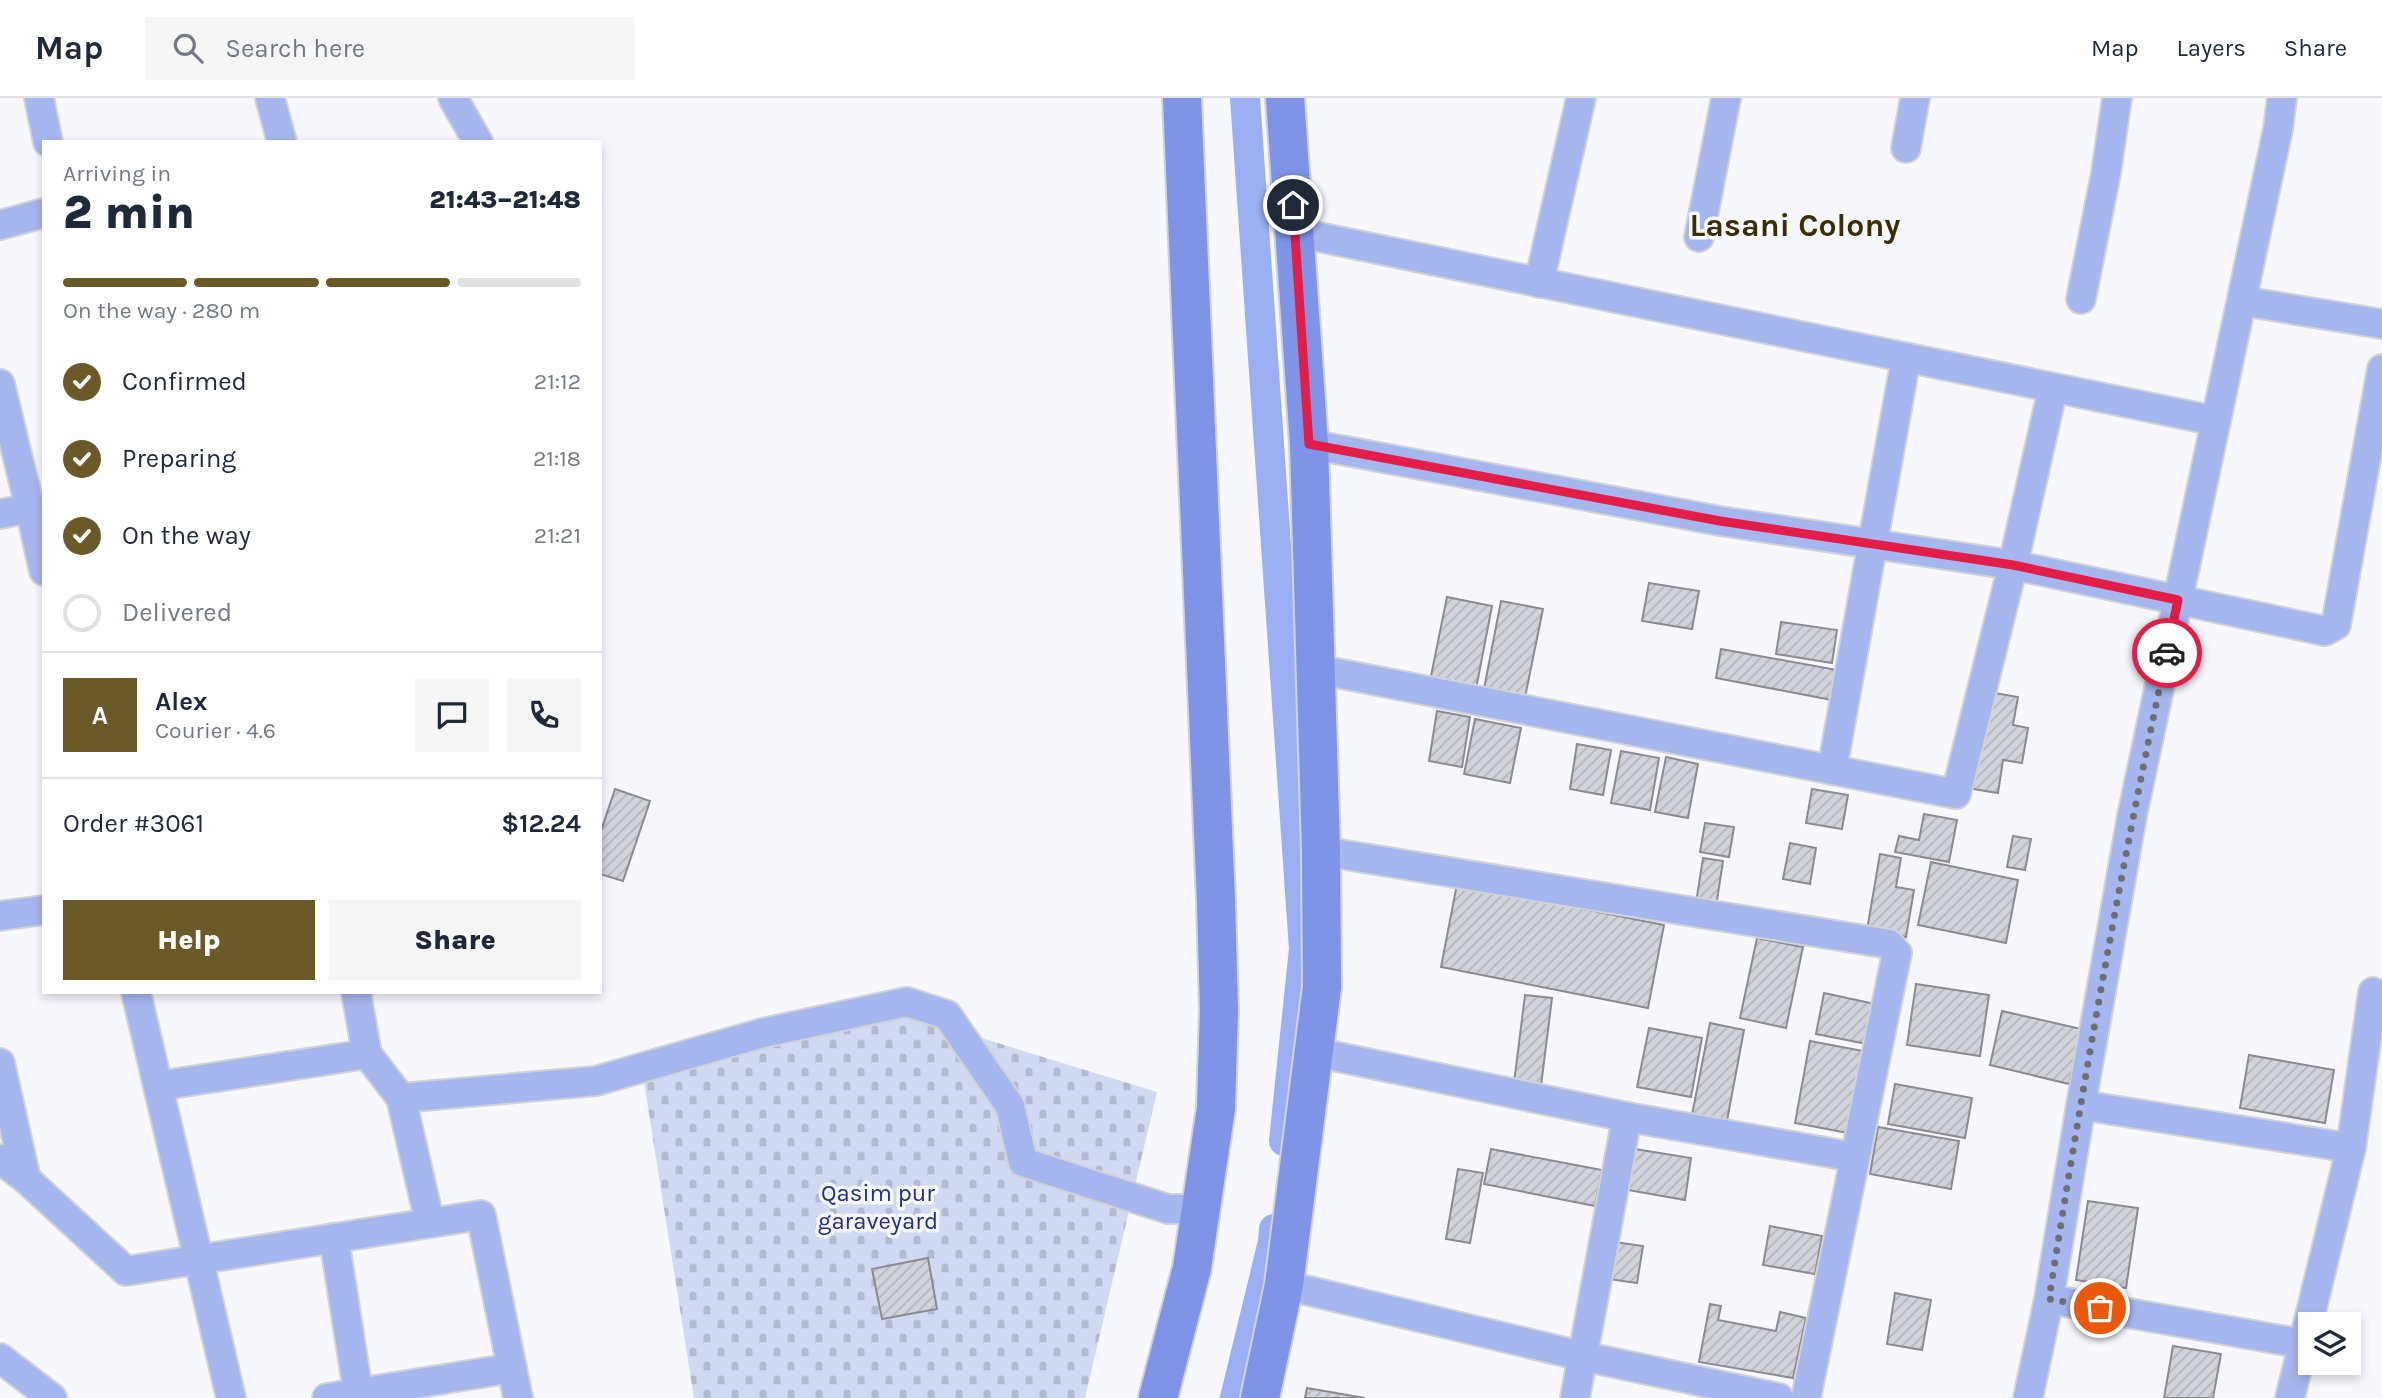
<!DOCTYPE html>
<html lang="en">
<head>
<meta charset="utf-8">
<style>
	body { margin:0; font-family:Karla,sans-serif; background:#f6f6f7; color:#1f2937; height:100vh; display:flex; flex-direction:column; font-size:26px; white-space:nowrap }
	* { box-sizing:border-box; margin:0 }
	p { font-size:23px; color:#747a83 }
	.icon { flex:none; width:38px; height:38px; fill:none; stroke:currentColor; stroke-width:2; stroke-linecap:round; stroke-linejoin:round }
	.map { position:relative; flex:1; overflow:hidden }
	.side { position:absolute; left:42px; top:42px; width:560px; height:854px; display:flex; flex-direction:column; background:#fff; border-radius:0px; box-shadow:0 4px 10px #0003 }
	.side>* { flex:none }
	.fabs { position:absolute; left:2298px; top:1214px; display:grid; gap:14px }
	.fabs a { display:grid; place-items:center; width:63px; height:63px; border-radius:0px; background:#fff; box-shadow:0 4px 10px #0003; font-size:35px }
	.pin { position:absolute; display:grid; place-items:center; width:60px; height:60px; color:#fff; margin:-30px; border:4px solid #fff; border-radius:50%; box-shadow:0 2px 7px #0007 }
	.courier { position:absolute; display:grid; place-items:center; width:70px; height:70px; margin:-35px; border:5px solid #e11d48; border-radius:50%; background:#fff; color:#222; box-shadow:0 2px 9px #0007 }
	.head em { font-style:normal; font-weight:800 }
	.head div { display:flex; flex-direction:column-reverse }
	.head { display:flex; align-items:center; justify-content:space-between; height:119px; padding:0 21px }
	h1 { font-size:46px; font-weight:800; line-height:52px }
	.bar { display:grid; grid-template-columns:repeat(4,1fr); gap:10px 7px; align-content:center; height:84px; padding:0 21px }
	.bar i { height:9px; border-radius:5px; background:#e0e1e3 }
	.bar .on { background:#6a5a27 }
	.bar p { grid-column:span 4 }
	.line { display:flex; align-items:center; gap:18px; padding:0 21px; border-top:2px solid #e0e1e3 }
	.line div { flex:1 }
	.round { display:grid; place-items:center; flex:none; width:74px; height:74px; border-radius:0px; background:#f6f6f7 }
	ol { padding:0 21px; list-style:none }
	li { display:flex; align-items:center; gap:21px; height:77px }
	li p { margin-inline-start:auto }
	li .icon { padding:7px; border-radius:50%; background:#6a5a27; color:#fff; stroke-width:4 }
	li:last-child { color:#747a83 }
	li i { width:38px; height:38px; border:4px solid #e0e1e3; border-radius:50% }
	.cta { display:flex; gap:14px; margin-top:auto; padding:14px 21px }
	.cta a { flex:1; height:80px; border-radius:0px; background:#6a5a27; color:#fff; font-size:28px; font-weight:800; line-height:80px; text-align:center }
	.cta a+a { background:#f6f6f7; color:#1f2937 }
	header { display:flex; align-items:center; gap:42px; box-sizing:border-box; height:98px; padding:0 35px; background:#fff; border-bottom:2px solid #e0e1e3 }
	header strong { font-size:33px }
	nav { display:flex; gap:38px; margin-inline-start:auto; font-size:24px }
	.search { width:490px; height:63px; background:#f6f6f7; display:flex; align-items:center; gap:18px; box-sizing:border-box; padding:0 24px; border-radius:0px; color:#747a83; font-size:26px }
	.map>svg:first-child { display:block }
</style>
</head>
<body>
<header>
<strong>Map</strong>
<div class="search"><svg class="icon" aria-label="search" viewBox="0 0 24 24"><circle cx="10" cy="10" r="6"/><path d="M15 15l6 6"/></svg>Search here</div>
<nav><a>Map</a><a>Layers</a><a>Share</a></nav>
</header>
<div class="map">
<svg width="2382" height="1300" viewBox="0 0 2382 1300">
	<defs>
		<pattern id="cemetery-stones" width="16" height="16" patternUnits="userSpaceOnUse" patternTransform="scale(1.75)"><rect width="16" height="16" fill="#d1d9f3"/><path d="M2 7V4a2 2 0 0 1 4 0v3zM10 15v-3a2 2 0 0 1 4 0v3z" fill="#b3bad0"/></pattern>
		<pattern id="building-hatch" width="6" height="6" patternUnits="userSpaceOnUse" patternTransform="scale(1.75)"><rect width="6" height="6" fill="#d1d3da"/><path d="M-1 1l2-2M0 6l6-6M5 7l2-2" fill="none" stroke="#b3b5bb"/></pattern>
	</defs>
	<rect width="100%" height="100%" fill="#f6f8fe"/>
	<!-- cemetery -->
	<path fill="url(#cemetery-stones)" d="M 877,908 L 1157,994 L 1085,1300 L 694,1300 L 644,984 Z"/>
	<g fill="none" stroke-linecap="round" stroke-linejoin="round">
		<!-- canal -->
		<g stroke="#9daff3" stroke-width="30">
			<path d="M 1245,0 L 1304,851 L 1284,1043"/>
			<path d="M 1235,1300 L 1273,1144 L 1274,1131"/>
		</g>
	</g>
	<!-- building -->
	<g fill="url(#building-hatch)" stroke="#8a8c92" stroke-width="2">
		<path d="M 1649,485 L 1699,493 L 1692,531 L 1642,523 Z"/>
		<path d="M 1447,499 L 1492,508 L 1475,596 L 1429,588 Z"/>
		<path d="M 1501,503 L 1543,511 L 1524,604 L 1483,596 Z"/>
		<path d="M 1781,524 L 1837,532 L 1832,565 L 1776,556 Z"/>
		<path d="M 1721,551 L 1837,572 L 1832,602 L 1716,580 Z"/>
		<path d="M 1989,594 L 2018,599 L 2013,627 L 2028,630 L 2022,665 L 2003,662 L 1998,695 L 1973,691 Z"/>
		<path d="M 1437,613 L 1470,619 L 1462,669 L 1429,663 Z"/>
		<path d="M 1475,621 L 1521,630 L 1510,685 L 1464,676 Z"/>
		<path d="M 1577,646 L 1611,652 L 1603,697 L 1570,691 Z"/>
		<path d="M 1621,653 L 1659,660 L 1650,712 L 1611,705 Z"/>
		<path d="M 1666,659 L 1698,666 L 1688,720 L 1655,714 Z"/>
		<path d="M 615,691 L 650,703 L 623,783 L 600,776 L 600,736 Z"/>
		<path d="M 1812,691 L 1848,697 L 1842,731 L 1806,725 Z"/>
		<path d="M 1924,716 L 1957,722 L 1949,764 L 1895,754 L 1899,738 L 1919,742 Z"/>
		<path d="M 1705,725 L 1734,729 L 1729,759 L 1700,754 Z"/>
		<path d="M 2013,738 L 2031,741 L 2025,772 L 2007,769 Z"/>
		<path d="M 1790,745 L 1816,750 L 1810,786 L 1783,781 Z"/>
		<path d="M 1880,756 L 1901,760 L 1896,789 L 1914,792 L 1906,839 L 1867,832 Z"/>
		<path d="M 1703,760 L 1723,763 L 1716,809 L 1696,805 Z"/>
		<path d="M 1931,764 L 2018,782 L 2006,845 L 1918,827 Z"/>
		<path d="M 1457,786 L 1664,827 L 1648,910 L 1441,869 Z"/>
		<path d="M 1757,840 L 1803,849 L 1786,930 L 1740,920 Z"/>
		<path d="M 1916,886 L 1989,897 L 1980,958 L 1907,947 Z"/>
		<path d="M 1824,895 L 1875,906 L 1867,946 L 1816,936 Z"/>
		<path d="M 1525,897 L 1552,900 L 1541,988 L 1514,985 Z"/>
		<path d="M 2002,913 L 2081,931 L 2069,986 L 1990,967 Z"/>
		<path d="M 1710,925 L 1744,932 L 1726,1028 L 1691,1022 Z"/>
		<path d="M 1649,930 L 1702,940 L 1691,999 L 1637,989 Z"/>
		<path d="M 1810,943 L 1863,953 L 1848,1035 L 1795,1025 Z"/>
		<path d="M 2249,957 L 2334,972 L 2325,1025 L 2240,1010 Z"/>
		<path d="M 1895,986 L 1972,1000 L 1965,1040 L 1888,1026 Z"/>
		<path d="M 1878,1029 L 1959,1043 L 1951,1091 L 1870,1076 Z"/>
		<path d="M 1491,1051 L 1602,1072 L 1595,1108 L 1484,1086 Z"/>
		<path d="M 1635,1051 L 1691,1060 L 1685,1102 L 1628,1092 Z"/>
		<path d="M 1458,1071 L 1483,1075 L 1470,1145 L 1446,1141 Z"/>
		<path d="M 2088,1103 L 2138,1110 L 2126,1190 L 2076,1182 Z"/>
		<path d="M 1770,1128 L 1822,1138 L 1815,1176 L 1763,1167 Z"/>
		<path d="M 1615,1144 L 1643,1148 L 1637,1185 L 1609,1181 Z"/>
		<path d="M 928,1160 L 937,1211 L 882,1221 L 872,1171 Z"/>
		<path d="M 1895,1195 L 1931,1202 L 1922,1252 L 1887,1246 Z"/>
		<path d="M 1710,1206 L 1721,1208 L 1718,1222 L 1776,1233 L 1780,1214 L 1806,1220 L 1793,1280 L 1699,1264 Z"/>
		<path d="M 2173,1248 L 2221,1256 L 2213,1300 L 2164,1300 Z"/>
		<path d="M 1307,1290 L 1365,1300 L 1305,1300 Z"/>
	</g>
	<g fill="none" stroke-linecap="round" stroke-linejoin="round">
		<defs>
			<g id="street">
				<path d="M 39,0 L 48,44"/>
				<path d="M 270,0 L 282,44"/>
				<path d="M 453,0 L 478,44"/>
				<path d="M 1906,50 L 1915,0"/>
				<path d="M 0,127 L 44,115"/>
				<path d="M 1294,134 L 2216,323"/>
				<path d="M 1699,139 L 1726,0"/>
				<path d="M 1539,185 L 1581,0"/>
				<path d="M 2081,201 L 2106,75 L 2117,0"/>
				<path d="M 2242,203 L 2382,226"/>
				<path d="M 0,286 L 30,410"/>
				<path d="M 1309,346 L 1720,423 L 2013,467 L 2325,533 L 2336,527 L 2382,271"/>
				<path d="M 0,416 L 30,410 L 44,473"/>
				<path d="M 1316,571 L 1956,696 L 2013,467 L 2053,290"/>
				<path d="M 1832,672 L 1906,260"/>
				<path d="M 1321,753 L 1889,846 L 1897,855 L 1806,1300"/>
				<path d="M 0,818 L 44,812"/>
				<path d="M 136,894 L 231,1300"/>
				<path d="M 356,894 L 367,956 L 401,1000 L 430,1125"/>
				<path d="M 1314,954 L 1627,1019 L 1854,1059"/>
				<path d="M 0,965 L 26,1081"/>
				<path d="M 158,988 L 367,956"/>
				<path d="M 401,1000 L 596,983 L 763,935 L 907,904 L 947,917 L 1010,1008 L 1023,1064 L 1168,1111 L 1201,1111"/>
				<path d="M 2081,1007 L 2351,1050"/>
				<path d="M 0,1061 L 26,1081 L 126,1173 L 481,1117 L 518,1300"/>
				<path d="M 334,1140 L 359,1300"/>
				<path d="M 1284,1187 L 1582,1258 L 1779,1300"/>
				<path d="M 2049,1201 L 2304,1246"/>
				<path d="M 0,1260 L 52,1300"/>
				<path d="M 327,1300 L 512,1270"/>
				<path d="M 1575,1300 L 1627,1019"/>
				<path d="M 2028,1300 L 2049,1201 L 2081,1007 L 2132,718 L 2278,31 L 2282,0"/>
				<path d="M 2290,1300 L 2351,1050 L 2373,894"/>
			</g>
			<g id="secondary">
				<path d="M 1158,1300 L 1192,1170 L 1216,1010 L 1219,912 L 1216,803 L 1182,0"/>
				<path d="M 1260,1300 L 1284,1187 L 1322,889 L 1321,753 L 1309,346 L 1285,0"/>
			</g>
		</defs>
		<!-- street casing -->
		<use href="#street" stroke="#d0d2d7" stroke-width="32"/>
		<!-- secondary casing -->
		<use href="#secondary" stroke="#d0d2d7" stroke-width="42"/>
		<!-- street -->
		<use href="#street" stroke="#a6b6ef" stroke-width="28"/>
		<!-- secondary -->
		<use href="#secondary" stroke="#7f94e7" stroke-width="38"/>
	</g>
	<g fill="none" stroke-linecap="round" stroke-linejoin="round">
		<!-- done -->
		<path stroke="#6e6f73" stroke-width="7" stroke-dasharray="0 12.6" d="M 2100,1210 L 2049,1201 C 2083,985 2121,769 2167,555"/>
		<!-- route -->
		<path stroke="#e11d48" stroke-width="9" d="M 1293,107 L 1309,346 L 1720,423 L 2013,467 L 2178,502 L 2167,555"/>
	</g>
	<g text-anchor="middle" stroke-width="7" stroke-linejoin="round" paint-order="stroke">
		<!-- park labels -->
		<g font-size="24" fill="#252d8c" stroke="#f6f8fe">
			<text x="878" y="1103">Qasim pur<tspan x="878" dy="28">garaveyard</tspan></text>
		</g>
		<!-- district labels -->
		<g font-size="32" font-weight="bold" fill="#3a2e03" stroke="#f6f8fe">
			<text x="1795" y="138">Lasani Colony</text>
		</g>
	</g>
</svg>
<div class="fabs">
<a><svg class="icon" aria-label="layers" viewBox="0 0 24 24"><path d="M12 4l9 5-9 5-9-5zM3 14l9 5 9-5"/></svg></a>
</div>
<div class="pin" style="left:2100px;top:1210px;background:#ea580c"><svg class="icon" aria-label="bag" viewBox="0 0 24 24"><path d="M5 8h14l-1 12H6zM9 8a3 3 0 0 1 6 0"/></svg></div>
<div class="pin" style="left:1293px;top:107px;background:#1f2937"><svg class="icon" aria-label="home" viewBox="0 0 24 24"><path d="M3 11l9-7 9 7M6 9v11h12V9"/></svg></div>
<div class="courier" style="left:2167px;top:555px"><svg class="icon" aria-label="car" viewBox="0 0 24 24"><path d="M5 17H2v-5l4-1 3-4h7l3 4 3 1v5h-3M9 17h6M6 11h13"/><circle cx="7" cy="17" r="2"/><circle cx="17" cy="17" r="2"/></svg></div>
<section class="side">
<div class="head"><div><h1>2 min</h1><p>Arriving in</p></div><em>21:43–21:48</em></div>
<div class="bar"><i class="on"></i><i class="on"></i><i class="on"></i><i></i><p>On the way · 280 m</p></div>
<ol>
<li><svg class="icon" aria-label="check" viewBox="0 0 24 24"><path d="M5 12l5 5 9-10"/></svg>Confirmed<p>21:12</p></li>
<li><svg class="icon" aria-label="check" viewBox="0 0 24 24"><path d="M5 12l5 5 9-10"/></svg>Preparing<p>21:18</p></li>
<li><svg class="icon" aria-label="check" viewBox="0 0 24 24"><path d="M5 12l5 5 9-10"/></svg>On the way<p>21:21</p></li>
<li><i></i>Delivered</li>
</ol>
<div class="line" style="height:126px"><b class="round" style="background:#6a5a27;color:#fff">A</b><div><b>Alex</b><p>Courier · 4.6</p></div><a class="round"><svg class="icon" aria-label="chat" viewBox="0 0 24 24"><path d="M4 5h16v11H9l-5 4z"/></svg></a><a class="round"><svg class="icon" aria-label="phone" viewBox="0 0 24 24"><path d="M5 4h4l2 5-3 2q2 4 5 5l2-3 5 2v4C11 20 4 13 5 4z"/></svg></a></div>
<div class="line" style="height:91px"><div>Order #3061</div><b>$12.24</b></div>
<div class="cta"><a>Help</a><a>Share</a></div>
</section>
</div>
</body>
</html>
